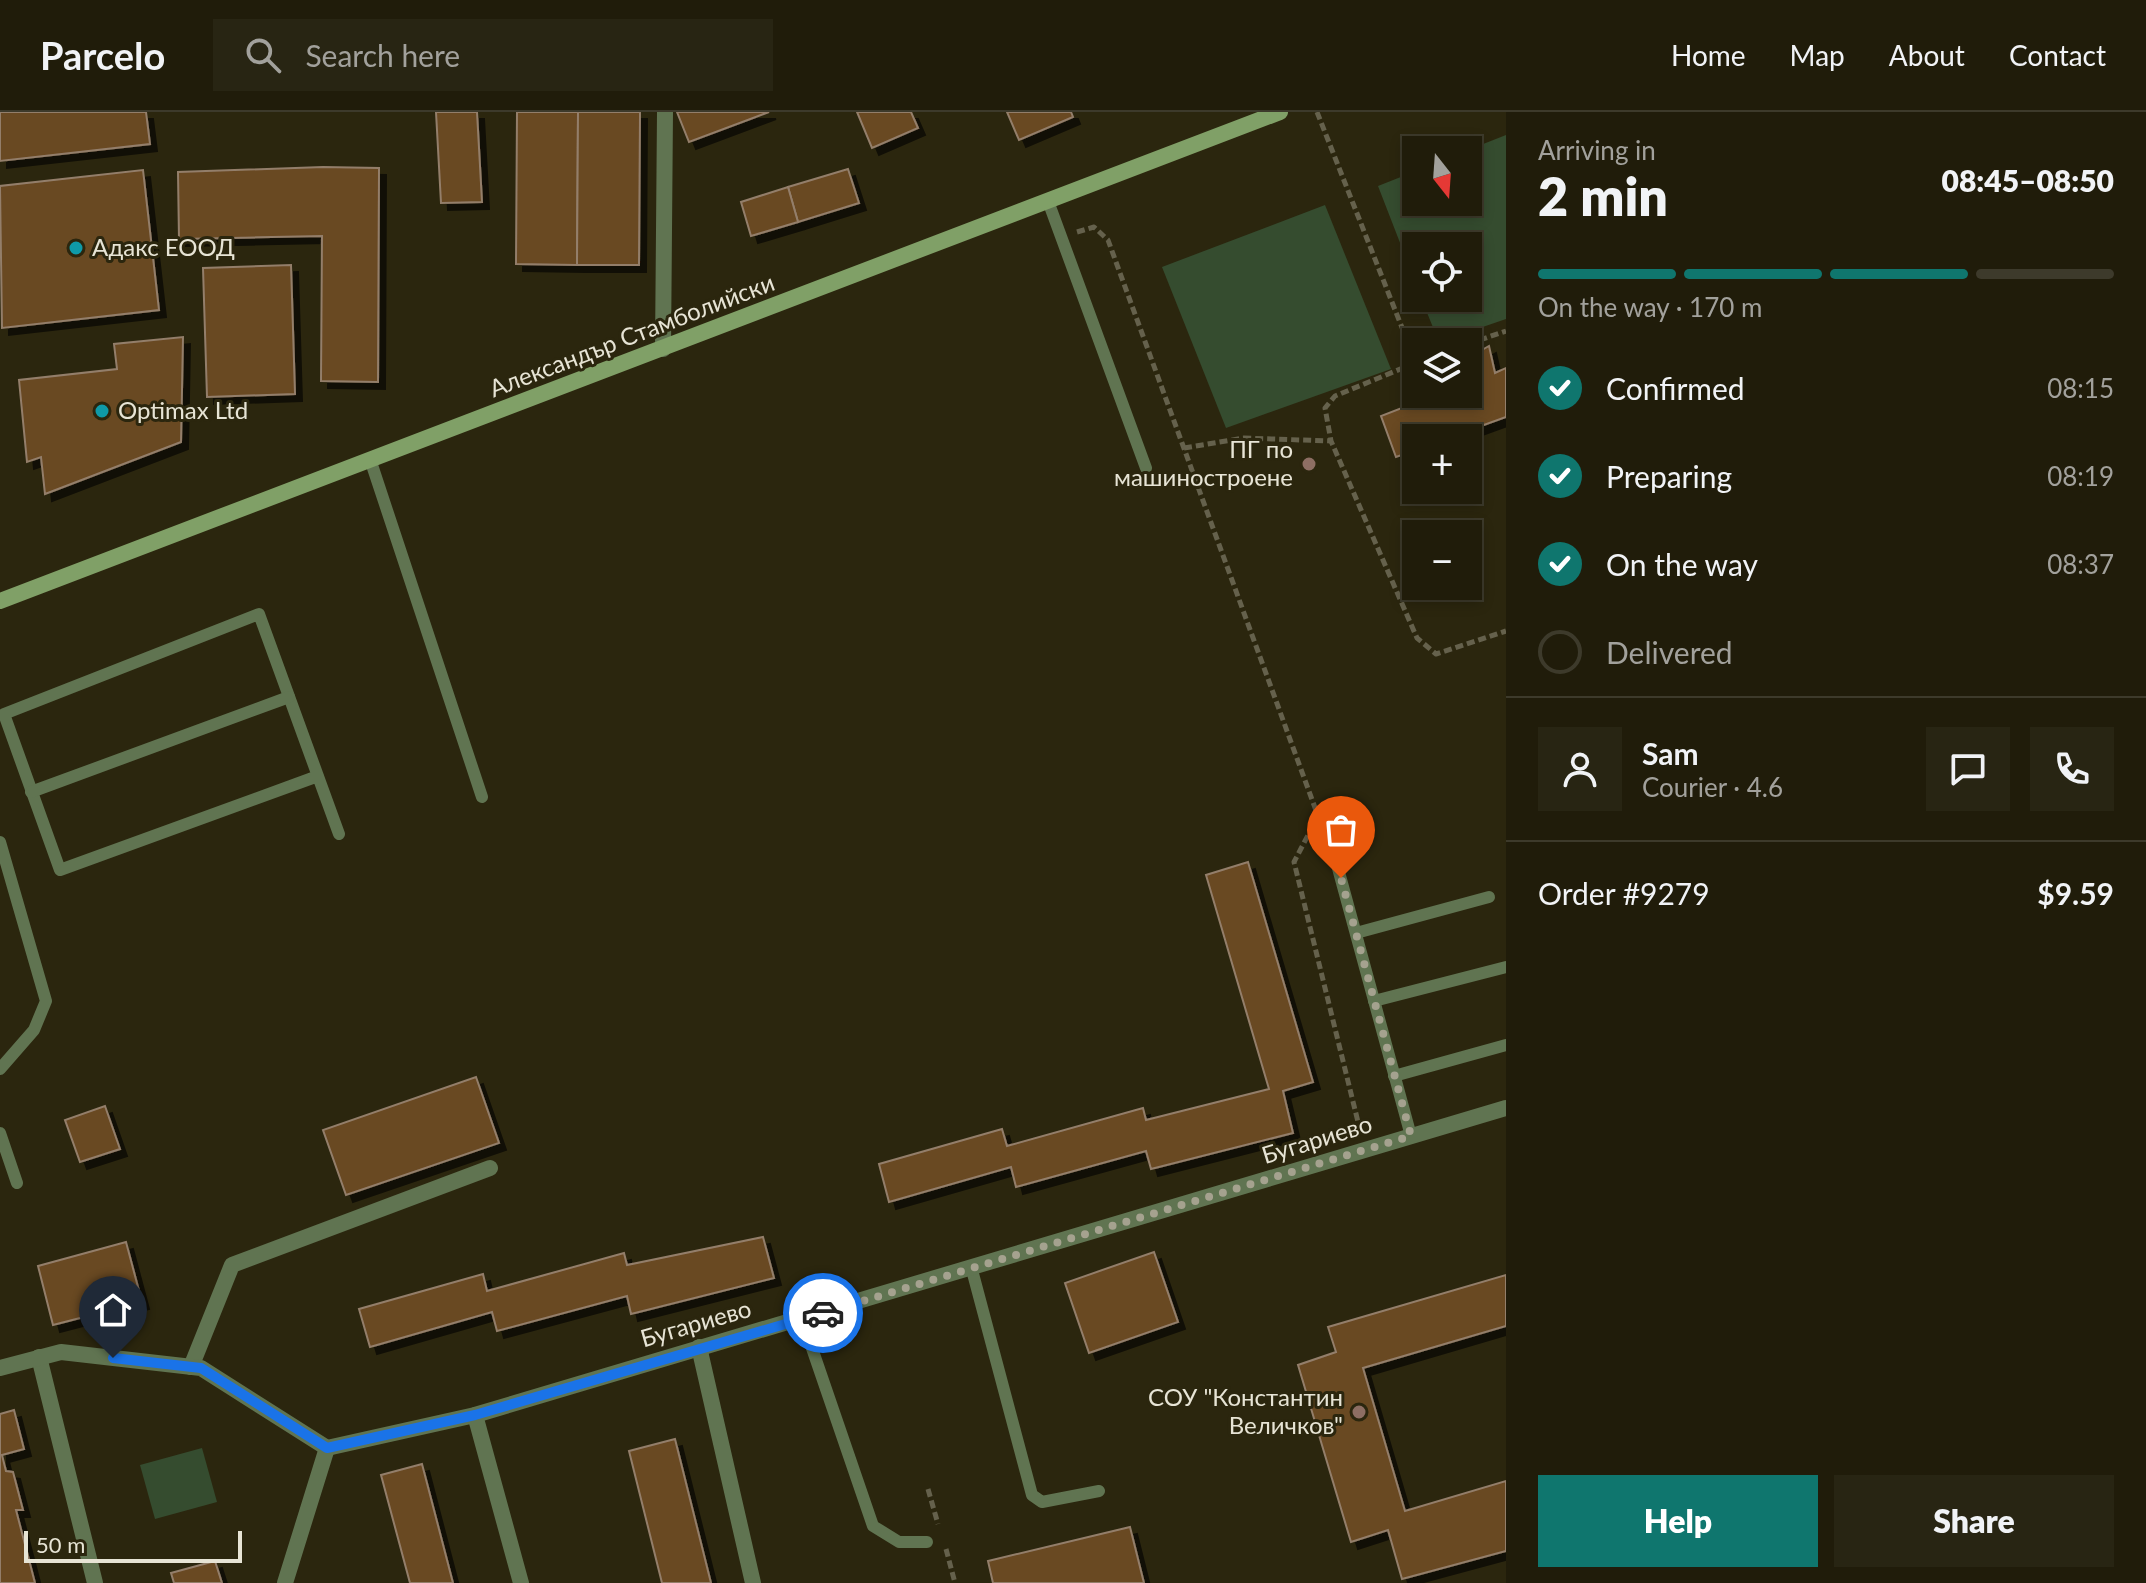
<!DOCTYPE html>
<html lang="en">
<head>
<meta charset="utf-8">
<style>
	body { margin:0; font-family:Lato,sans-serif; background:#282513; color:#f1f3f6; height:100vh; display:flex; flex-direction:column; font-size:30px; white-space:nowrap }
	* { box-sizing:border-box; margin:0 }
	p { font-size:26px; color:#a2a19c }
	.icon { flex:none; width:44px; height:44px; fill:none; stroke:currentColor; stroke-width:2; stroke-linecap:round; stroke-linejoin:round }
	.map { position:relative; flex:1; overflow:hidden }
	.side { display:flex; flex-direction:column; background:#201c0a; width:640px }
	.side>* { flex:none }
	.needle { width:52px; rotate:163deg }
	.fabs { position:absolute; left:1402px; top:24px; display:grid; gap:16px }
	.fabs a { display:grid; place-items:center; width:80px; height:80px; border-radius:0px; background:#201c0a; box-shadow:0 4px 12px #0003,0 0 0 2px #3d3a2b; font-size:40px }
	.scale { position:absolute; left:24px; bottom:20px; width:218px; box-sizing:border-box; padding-left:8px; border:4px solid #e7e4d5; border-top:0; font-size:22px; line-height:28px; white-space:nowrap; color:#e7e4d5; -webkit-text-stroke:6px #2b260e; paint-order:stroke }
	.pin { position:absolute; display:grid; place-items:center; width:68px; height:68px; color:#fff; margin:-82px -34px; border-radius:50% 50% 50% 0; rotate:-45deg; box-shadow:0 0 8px #0007 }
	.pin .icon { rotate:45deg }
	.courier { position:absolute; display:grid; place-items:center; width:80px; height:80px; margin:-40px; border:6px solid #1a73e8; border-radius:50%; background:#fff; color:#222; box-shadow:0 2px 10px #0007 }
	.overview em { font-style:normal; font-weight:800 }
	.overview div { display:flex; flex-direction:column-reverse }
	.overview { display:flex; align-items:center; justify-content:space-between; height:136px; padding:0 32px }
	h1 { font-size:52px; font-weight:800; line-height:60px }
	.bar { display:grid; grid-template-columns:repeat(4,1fr); gap:12px 8px; align-content:center; height:96px; padding:0 32px }
	.bar i { height:10px; border-radius:6px; background:#3d3a2b }
	.bar .on { background:#0f766e }
	.bar p { grid-column:span 4 }
	.line { display:flex; align-items:center; gap:20px; padding:0 32px; border-top:2px solid #3d3a2b }
	.line div { flex:1 }
	.round { display:grid; place-items:center; flex:none; width:84px; height:84px; border-radius:0px; background:#282513 }
	ol { padding:0 32px; list-style:none }
	li { display:flex; align-items:center; gap:24px; height:88px }
	li p { margin-inline-start:auto }
	li .icon { padding:8px; border-radius:50%; background:#0f766e; color:#fff; stroke-width:4 }
	li:last-child { color:#a2a19c }
	li i { width:44px; height:44px; border:4px solid #3d3a2b; border-radius:50% }
	.action { display:flex; gap:16px; margin-top:auto; padding:16px 32px }
	.action a { flex:1; height:92px; border-radius:0px; background:#0f766e; color:#fff; font-size:32px; font-weight:800; line-height:92px; text-align:center }
	.action a+a { background:#282513; color:#f1f3f6 }
	header { display:flex; align-items:center; gap:48px; box-sizing:border-box; height:112px; padding:0 40px; background:#201c0a; border-bottom:2px solid #3d3a2b }
	header strong { font-size:38px }
	nav { display:flex; gap:44px; margin-inline-start:auto; font-size:28px }
	.search { width:560px; height:72px; background:#282513; display:flex; align-items:center; gap:20px; box-sizing:border-box; padding:0 28px; border-radius:0px; color:#a2a19c; font-size:30px }
	main { display:flex; flex:1; min-height:0 }
	.map>svg:first-child { display:block }
</style>
</head>
<body>
<header>
<strong>Parcelo</strong>
<div class="search"><svg class="icon" aria-label="search" viewBox="0 0 24 24"><circle cx="10" cy="10" r="6"/><path d="M15 15l6 6"/></svg>Search here</div>
<nav><a>Home</a><a>Map</a><a>About</a><a>Contact</a></nav>
</header>
<main>
<div class="map">
<svg width="1506" height="1471" viewBox="0 0 1506 1471">
	<defs>
		<filter id="shadow"><feDropShadow dx="7" dy="7" stdDeviation="0" flood-color="#0009"/></filter>
	</defs>
	<rect width="100%" height="100%" fill="#2b260e"/>
	<!-- green -->
	<g fill="#354c2f">
		<path d="M 1506,23 L 1506,207 L 1439,230 L 1421,186 L 1468,186 L 1468,134 L 1416,134 L 1416,172 L 1378,74 L 1416,59 L 1416,90 L 1468,90 L 1468,38 Z"/>
		<path d="M 1325,93 L 1391,257 L 1226,316 L 1162,155 Z"/>
		<path d="M 202,1336 L 217,1390 L 155,1407 L 140,1353 Z"/>
	</g>
	<!-- building -->
	<g fill="#694822" stroke="#937e6a" stroke-width="2" filter="url(#shadow)">
		<path d="M 0,0 L 146,0 L 150,32 L 0,49 Z"/>
		<path d="M 436,0 L 477,0 L 482,90 L 441,91 Z"/>
		<path d="M 517,0 L 578,0 L 577,153 L 516,152 Z"/>
		<path d="M 578,0 L 640,0 L 639,153 L 577,153 Z"/>
		<path d="M 677,0 L 769,0 L 689,30 Z"/>
		<path d="M 857,0 L 911,0 L 918,16 L 872,36 Z"/>
		<path d="M 1007,0 L 1071,0 L 1073,5 L 1019,28 Z"/>
		<path d="M 323,55 L 379,56 L 378,270 L 321,269 L 322,124 L 179,127 L 178,60 Z"/>
		<path d="M 848,57 L 859,91 L 798,110 L 788,75 Z"/>
		<path d="M 143,58 L 159,198 L 2,216 L 0,74 Z"/>
		<path d="M 788,75 L 798,110 L 751,124 L 741,90 Z"/>
		<path d="M 291,153 L 295,282 L 207,285 L 203,156 Z"/>
		<path d="M 183,225 L 181,330 L 45,382 L 41,345 L 27,350 L 19,268 L 117,257 L 114,232 Z"/>
		<path d="M 1489,234 L 1495,261 L 1506,256 L 1506,305 L 1448,326 L 1416,326 L 1416,338 L 1396,345 L 1381,304 L 1438,282 L 1468,282 L 1468,246 Z"/>
		<path d="M 1248,750 L 1313,970 L 1283,979 L 1293,1021 L 1151,1057 L 1146,1039 L 1016,1075 L 1011,1055 L 889,1090 L 879,1052 L 1002,1017 L 1007,1034 L 1143,996 L 1146,1008 L 1269,977 L 1206,763 Z"/>
		<path d="M 476,965 L 499,1031 L 346,1083 L 323,1018 Z"/>
		<path d="M 105,994 L 120,1037 L 80,1050 L 65,1008 Z"/>
		<path d="M 763,1125 L 774,1166 L 631,1202 L 627,1184 L 497,1219 L 492,1200 L 370,1235 L 359,1197 L 483,1162 L 487,1179 L 624,1141 L 627,1153 Z"/>
		<path d="M 126,1130 L 142,1190 L 53,1213 L 38,1154 Z"/>
		<path d="M 1154,1140 L 1178,1210 L 1089,1241 L 1065,1171 Z"/>
		<path d="M 1506,1163 L 1506,1214 L 1363,1256 L 1405,1399 L 1506,1369 L 1506,1439 L 1402,1467 L 1388,1418 L 1351,1430 L 1298,1253 L 1336,1240 L 1328,1215 Z"/>
		<path d="M 14,1298 L 24,1337 L 2,1343 L 6,1359 L 13,1360 L 23,1398 L 16,1398 L 35,1471 L 0,1471 L 0,1302 Z"/>
		<path d="M 675,1327 L 711,1471 L 662,1471 L 629,1339 Z"/>
		<path d="M 422,1352 L 453,1471 L 410,1471 L 381,1363 Z"/>
		<path d="M 1130,1415 L 1144,1471 L 993,1471 L 988,1449 Z"/>
		<path d="M 215,1449 L 222,1471 L 174,1471 L 171,1461 Z"/>
	</g>
	<g fill="none" stroke-linecap="round" stroke-linejoin="round">
		<!-- path -->
		<g stroke="#65614c" stroke-width="5" stroke-dasharray="8 4" stroke-linecap="butt">
			<path d="M 1317,0 L 1416,251"/>
			<path d="M 1077,120 L 1094,115 L 1108,128 L 1318,704 L 1294,750 L 1360,1018"/>
			<path d="M 1468,232 L 1506,219"/>
			<path d="M 1415,251 L 1335,284 L 1325,296 L 1331,329 L 1417,526 L 1436,542 L 1506,519"/>
			<path d="M 1184,336 L 1244,326 L 1331,329"/>
			<path d="M 928,1377 L 938,1412"/>
			<path d="M 946,1437 L 955,1471"/>
		</g>
		<!-- lane -->
		<g stroke="#607451" stroke-width="12">
			<path d="M 1048,89 L 1146,356"/>
			<path d="M 371,350 L 482,685"/>
			<path d="M 318,664 L 60,758 L 4,602 L 259,502 L 339,722"/>
			<path d="M 31,680 L 289,585"/>
			<path d="M 0,730 L 46,889 L 34,918 L 0,957"/>
			<path d="M 1333,738 L 1411,1024"/>
			<path d="M 1356,821 L 1489,785"/>
			<path d="M 1374,889 L 1506,855"/>
			<path d="M 1394,964 L 1506,933"/>
			<path d="M 0,1021 L 17,1071"/>
			<path d="M 972,1158 L 1032,1383 L 1042,1390 L 1099,1379"/>
			<path d="M 802,1207 L 873,1414 L 899,1430 L 927,1430"/>
		</g>
		<!-- street -->
		<g stroke="#607451" stroke-width="16">
			<path d="M 663,237 L 665,0"/>
			<path d="M 699,1235 L 753,1471"/>
			<path d="M 39,1245 L 95,1471"/>
			<path d="M 191,1255 L 232,1153 L 490,1056"/>
			<path d="M 0,1256 L 61,1240 L 201,1256 L 327,1336 L 475,1303 L 1506,996"/>
			<path d="M 475,1303 L 521,1471"/>
			<path d="M 285,1471 L 327,1336"/>
		</g>
		<!-- secondary -->
		<path stroke="#80a067" stroke-width="16" d="M 0,489 L 1280,0"/>
	</g>
	<g fill="none" stroke-linecap="round" stroke-linejoin="round">
		<!-- done -->
		<path stroke="#a5a28f" stroke-width="8" stroke-dasharray="0 14.4" d="M 823,1201 L 1411,1024 L 1341,766"/>
		<!-- route -->
		<path stroke="#1a73e8" stroke-width="10" d="M 113,1246 L 201,1256 L 327,1336 L 475,1303 L 823,1201"/>
	</g>
	<!-- markers -->
	<g fill="#0f9aa8" stroke="#2b260e" stroke-width="3">
		<circle cx="76" cy="136" r="8"/>
		<circle cx="102" cy="299" r="8"/>
	</g>
	<g fill="#8d6e63" stroke="#2b260e" stroke-width="3">
		<circle cx="1309" cy="352" r="8"/>
		<circle cx="1359" cy="1300" r="8"/>
	</g>
	<g text-anchor="middle" stroke-width="6" stroke-linejoin="round" paint-order="stroke">
		<!-- poi labels -->
		<g font-size="24" fill="#e7e4d5" stroke="#2b260e" text-anchor="start">
			<text x="92" y="144">Адакс ЕООД</text>
			<text x="118" y="307">Optimax Ltd</text>
			<text x="1293" y="346" text-anchor="end">ПГ по<tspan x="1293" dy="28">машиностроене</tspan></text>
			<text x="1343" y="1294" text-anchor="end">СОУ "Константин<tspan x="1343" dy="28">Величков"</tspan></text>
		</g>
		<!-- street labels -->
		<g font-size="24" fill="#e7e4d5" stroke="#2b260e">
			<text transform="translate(632 224) rotate(-21)" y="8">Александър Стамболийски</text>
			<text transform="translate(1317 1028) rotate(-17)" y="8">Бугариево</text>
			<text transform="translate(696 1212) rotate(-16)" y="8">Бугариево</text>
		</g>
	</g>
</svg>
<div class="fabs">
<a><svg class="needle" viewBox="-14 -14 28 28"><path d="M0-13l5 13h-10z" fill="#e53935"/><path d="M0 13l5-13h-10z" fill="#a2a19c"/></svg></a>
<a><svg class="icon" aria-label="locate" viewBox="0 0 24 24"><circle cx="12" cy="12" r="6"/><path d="M12 2v4M12 18v4M2 12h4M18 12h4"/></svg></a>
<a><svg class="icon" aria-label="layers" viewBox="0 0 24 24"><path d="M12 4l9 5-9 5-9-5zM3 14l9 5 9-5"/></svg></a>
<a>+</a>
<a>−</a>
</div>
<div class="scale">50 m</div>
<div class="pin" style="left:1341px;top:766px;background:#ea580c"><svg class="icon" aria-label="bag" viewBox="0 0 24 24"><path d="M5 8h14l-1 12H6zM9 8a3 3 0 0 1 6 0"/></svg></div>
<div class="pin" style="left:113px;top:1246px;background:#1f2937"><svg class="icon" aria-label="home" viewBox="0 0 24 24"><path d="M3 11l9-7 9 7M6 9v11h12V9"/></svg></div>
<div class="courier" style="left:823px;top:1201px"><svg class="icon" aria-label="car" viewBox="0 0 24 24"><path d="M5 17H2v-5l4-1 3-4h7l3 4 3 1v5h-3M9 17h6M6 11h13"/><circle cx="7" cy="17" r="2"/><circle cx="17" cy="17" r="2"/></svg></div>
</div>
<section class="side">
<div class="overview"><div><h1>2 min</h1><p>Arriving in</p></div><em>08:45–08:50</em></div>
<div class="bar"><i class="on"></i><i class="on"></i><i class="on"></i><i></i><p>On the way · 170 m</p></div>
<ol>
<li><svg class="icon" aria-label="check" viewBox="0 0 24 24"><path d="M5 12l5 5 9-10"/></svg>Confirmed<p>08:15</p></li>
<li><svg class="icon" aria-label="check" viewBox="0 0 24 24"><path d="M5 12l5 5 9-10"/></svg>Preparing<p>08:19</p></li>
<li><svg class="icon" aria-label="check" viewBox="0 0 24 24"><path d="M5 12l5 5 9-10"/></svg>On the way<p>08:37</p></li>
<li><i></i>Delivered</li>
</ol>
<div class="line" style="height:144px"><a class="round"><svg class="icon" aria-label="person" viewBox="0 0 24 24"><circle cx="12" cy="8" r="4"/><path d="M4 21q1-7 8-7t8 7"/></svg></a><div><b>Sam</b><p>Courier · 4.6</p></div><a class="round"><svg class="icon" aria-label="chat" viewBox="0 0 24 24"><path d="M4 5h16v11H9l-5 4z"/></svg></a><a class="round"><svg class="icon" aria-label="phone" viewBox="0 0 24 24"><path d="M5 4h4l2 5-3 2q2 4 5 5l2-3 5 2v4C11 20 4 13 5 4z"/></svg></a></div>
<div class="line" style="height:104px"><div>Order #9279</div><b>$9.59</b></div>
<div class="action"><a>Help</a><a>Share</a></div>
</section>
</main>
</body>
</html>
